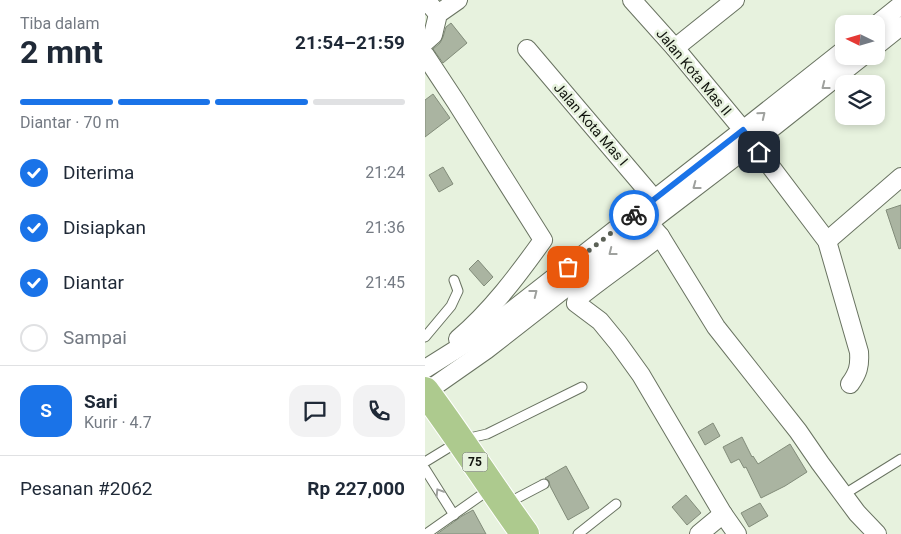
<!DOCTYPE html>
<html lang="id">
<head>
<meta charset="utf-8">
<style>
	body { margin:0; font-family:Roboto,sans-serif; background:#f2f2f3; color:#1f2937; height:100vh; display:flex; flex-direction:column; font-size:19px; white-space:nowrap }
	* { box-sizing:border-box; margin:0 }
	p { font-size:16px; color:#747a83 }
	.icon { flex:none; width:28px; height:28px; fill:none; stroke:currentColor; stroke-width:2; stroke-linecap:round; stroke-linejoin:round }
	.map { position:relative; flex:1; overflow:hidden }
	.panel { display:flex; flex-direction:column; background:#fff; width:425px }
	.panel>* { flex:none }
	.needle { width:32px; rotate:275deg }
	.fabs { position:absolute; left:410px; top:15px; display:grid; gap:10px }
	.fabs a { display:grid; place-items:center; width:50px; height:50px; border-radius:10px; background:#fff; box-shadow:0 2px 8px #0003; font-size:25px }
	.pin { position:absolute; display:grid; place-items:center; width:42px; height:42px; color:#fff; margin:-21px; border-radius:10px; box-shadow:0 2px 8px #0006 }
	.courier { position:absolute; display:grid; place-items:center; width:50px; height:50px; margin:-25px; border:4px solid #1a73e8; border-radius:50%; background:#fff; color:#222; box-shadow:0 1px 6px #0007 }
	.overview em { font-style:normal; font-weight:700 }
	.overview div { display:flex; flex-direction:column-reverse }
	.overview { display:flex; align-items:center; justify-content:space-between; height:85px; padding:0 20px }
	h1 { font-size:32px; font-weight:700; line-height:38px }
	.bar { display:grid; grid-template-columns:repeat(4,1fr); gap:8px 5px; align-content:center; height:60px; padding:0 20px }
	.bar i { height:6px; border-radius:4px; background:#e0e1e3 }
	.bar .on { background:#1a73e8 }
	.bar p { grid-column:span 4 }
	.line { display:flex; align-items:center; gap:12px; padding:0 20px; border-top:1px solid #e0e1e3 }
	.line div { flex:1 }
	.round { display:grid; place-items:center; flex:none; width:52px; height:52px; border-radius:15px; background:#f2f2f3 }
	ol { padding:0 20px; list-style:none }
	li { display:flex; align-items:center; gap:15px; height:55px }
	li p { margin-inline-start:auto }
	li .icon { padding:5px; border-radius:50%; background:#1a73e8; color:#fff; stroke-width:4 }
	li:last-child { color:#747a83 }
	li i { width:28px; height:28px; border:2px solid #e0e1e3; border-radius:50% }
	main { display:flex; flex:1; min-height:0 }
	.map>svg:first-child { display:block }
</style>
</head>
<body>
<main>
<section class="panel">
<div class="overview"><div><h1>2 mnt</h1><p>Tiba dalam</p></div><em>21:54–21:59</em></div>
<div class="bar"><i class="on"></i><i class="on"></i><i class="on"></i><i></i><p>Diantar · 70 m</p></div>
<ol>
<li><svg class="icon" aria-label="check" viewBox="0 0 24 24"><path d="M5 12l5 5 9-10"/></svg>Diterima<p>21:24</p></li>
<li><svg class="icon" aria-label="check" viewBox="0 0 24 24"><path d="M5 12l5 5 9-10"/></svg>Disiapkan<p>21:36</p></li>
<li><svg class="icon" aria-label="check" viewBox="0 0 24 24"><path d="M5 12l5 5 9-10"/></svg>Diantar<p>21:45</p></li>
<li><i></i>Sampai</li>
</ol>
<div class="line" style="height:90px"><b class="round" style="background:#1a73e8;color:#fff">S</b><div><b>Sari</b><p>Kurir · 4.7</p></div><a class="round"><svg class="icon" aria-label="chat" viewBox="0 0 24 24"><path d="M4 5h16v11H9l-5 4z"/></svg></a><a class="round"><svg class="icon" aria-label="phone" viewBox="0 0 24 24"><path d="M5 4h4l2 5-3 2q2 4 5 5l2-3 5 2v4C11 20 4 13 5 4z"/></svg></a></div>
<div class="line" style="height:65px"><div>Pesanan #2062</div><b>Rp 227,000</b></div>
</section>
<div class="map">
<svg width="476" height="534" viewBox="0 0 476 534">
	<rect width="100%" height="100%" fill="#e7f2de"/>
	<!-- building -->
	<g fill="#aab4a1" stroke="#828c7a">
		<path d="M 26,23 L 42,43 L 18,63 L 8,49 L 15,43 L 18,37 L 21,27 Z"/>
		<path d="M 8,94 L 25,118 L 0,137 L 0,100 Z"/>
		<path d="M 18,167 L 28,184 L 14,192 L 4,175 Z"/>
		<path d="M 476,205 L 476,248 L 474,249 L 461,210 Z"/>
		<path d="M 53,260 L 68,277 L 59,286 L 44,269 Z"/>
		<path d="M 288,423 L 295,436 L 280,445 L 273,432 Z"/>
		<path d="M 317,437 L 327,457 L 328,456 L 333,464 L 365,444 L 382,472 L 360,486 L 336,498 L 321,467 L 319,468 L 314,459 L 306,463 L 298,447 Z"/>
		<path d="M 141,466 L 164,508 L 143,520 L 125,486 L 124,481 L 120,478 Z"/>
		<path d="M 261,495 L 276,513 L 262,525 L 247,507 Z"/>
		<path d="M 335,503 L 343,516 L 324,527 L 316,513 Z"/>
		<path d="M 48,510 L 61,534 L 12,534 L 37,516 Z"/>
	</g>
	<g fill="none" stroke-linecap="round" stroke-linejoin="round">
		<defs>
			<g id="lane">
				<path d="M 0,337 L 26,306 L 33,291 L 29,280"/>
				<path d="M 0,462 L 36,440 L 62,434 L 157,387"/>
				<path d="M 0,469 L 29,515"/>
				<path d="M 418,495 L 476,459"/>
				<path d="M 81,504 L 119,484"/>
				<path d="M 1,534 L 65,489"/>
				<path d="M 153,534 L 191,504"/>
			</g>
			<g id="street">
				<path d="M 1,0 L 13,14"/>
				<path d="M 207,0 L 250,48 L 318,130 L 402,241 L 434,352 C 435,366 433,373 425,384"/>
				<path d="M 451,25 L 476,5"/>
				<path d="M 0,42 L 8,35 L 13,14 L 33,0"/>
				<path d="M 451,46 L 476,26"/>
				<path d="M 250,48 L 310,0"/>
				<path d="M 102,49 L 237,208"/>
				<path d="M 0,55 L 31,102 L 118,240 C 93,275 66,311 33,339"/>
				<path d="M 227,227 L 235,236 L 291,327 L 373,431 L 395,463 L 432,513 L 452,534"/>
				<path d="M 235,236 C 208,258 179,277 152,299 L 151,303 L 175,321 L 193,343 L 216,375 L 298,514 L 312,534"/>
				<path d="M 402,241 L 476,177"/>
				<path d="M 0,369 L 51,337 L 71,323 L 318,130 L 419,50"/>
				<path d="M 1,392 L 61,350 L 239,211 L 328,143 L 438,56"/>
				<path d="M 274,534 L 298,514"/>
			</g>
			<path id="primary" d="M 0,391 C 35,438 66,487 100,534"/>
		</defs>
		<!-- lane casing -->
		<use href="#lane" stroke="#697361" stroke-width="11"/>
		<!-- street casing -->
		<use href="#street" stroke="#697361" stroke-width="20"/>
		<!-- primary casing -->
		<use href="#primary" stroke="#fff" stroke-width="30"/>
		<!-- lane -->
		<use href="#lane" stroke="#fff" stroke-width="9"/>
		<!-- street -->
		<use href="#street" stroke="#fff" stroke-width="18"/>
		<!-- primary -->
		<use href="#primary" stroke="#adca8e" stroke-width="28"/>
	</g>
	<!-- one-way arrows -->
	<defs><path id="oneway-chevron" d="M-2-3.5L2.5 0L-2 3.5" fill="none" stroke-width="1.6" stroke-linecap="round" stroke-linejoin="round" transform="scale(1.25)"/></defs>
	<g stroke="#9fa19e">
		<use href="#oneway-chevron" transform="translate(400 86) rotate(142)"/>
		<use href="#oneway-chevron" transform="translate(337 115) rotate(-39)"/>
		<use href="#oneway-chevron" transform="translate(271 186) rotate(143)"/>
		<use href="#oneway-chevron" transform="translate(187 252) rotate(142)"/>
		<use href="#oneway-chevron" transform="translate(109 293) rotate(-38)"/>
		<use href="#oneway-chevron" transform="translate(14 492) rotate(-122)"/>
	</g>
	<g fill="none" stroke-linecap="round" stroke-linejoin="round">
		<!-- done -->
		<path stroke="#5b6156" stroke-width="5" stroke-dasharray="0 9" d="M 143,267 L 209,215"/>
		<!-- route -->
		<path stroke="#1a73e8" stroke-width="6" d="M 209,215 L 318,130 L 334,152"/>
	</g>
	<g text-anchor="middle" stroke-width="5" stroke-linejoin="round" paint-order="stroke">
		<!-- shield labels -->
		<rect fill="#e7f2de" stroke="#50564c" stroke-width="1" x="37.5" y="452.5" width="25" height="19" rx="4"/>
		<g font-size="12" font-weight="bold" fill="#10130d">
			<text x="50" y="466">75</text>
		</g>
		<!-- street labels -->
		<g font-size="14" fill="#10130d" stroke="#e7f2de">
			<text transform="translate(269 72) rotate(50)" y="5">Jalan Kota Mas II</text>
			<text transform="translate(166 124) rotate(49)" y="5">Jalan Kota Mas I</text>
		</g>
	</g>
</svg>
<div class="fabs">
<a><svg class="needle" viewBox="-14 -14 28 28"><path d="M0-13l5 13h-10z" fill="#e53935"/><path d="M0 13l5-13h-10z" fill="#747a83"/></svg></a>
<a><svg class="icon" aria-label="layers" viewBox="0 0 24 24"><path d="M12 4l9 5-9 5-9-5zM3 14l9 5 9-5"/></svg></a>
</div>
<div class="pin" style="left:143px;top:267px;background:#ea580c"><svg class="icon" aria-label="bag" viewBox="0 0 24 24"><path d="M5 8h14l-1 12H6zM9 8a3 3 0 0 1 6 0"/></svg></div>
<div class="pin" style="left:334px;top:152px;background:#1f2937"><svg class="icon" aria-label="home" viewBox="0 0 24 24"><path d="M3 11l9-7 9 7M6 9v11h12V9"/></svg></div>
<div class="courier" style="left:209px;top:215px"><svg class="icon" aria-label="bike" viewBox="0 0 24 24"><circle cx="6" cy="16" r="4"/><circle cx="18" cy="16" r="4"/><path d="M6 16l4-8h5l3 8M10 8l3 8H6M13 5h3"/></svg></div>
</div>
</main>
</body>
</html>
